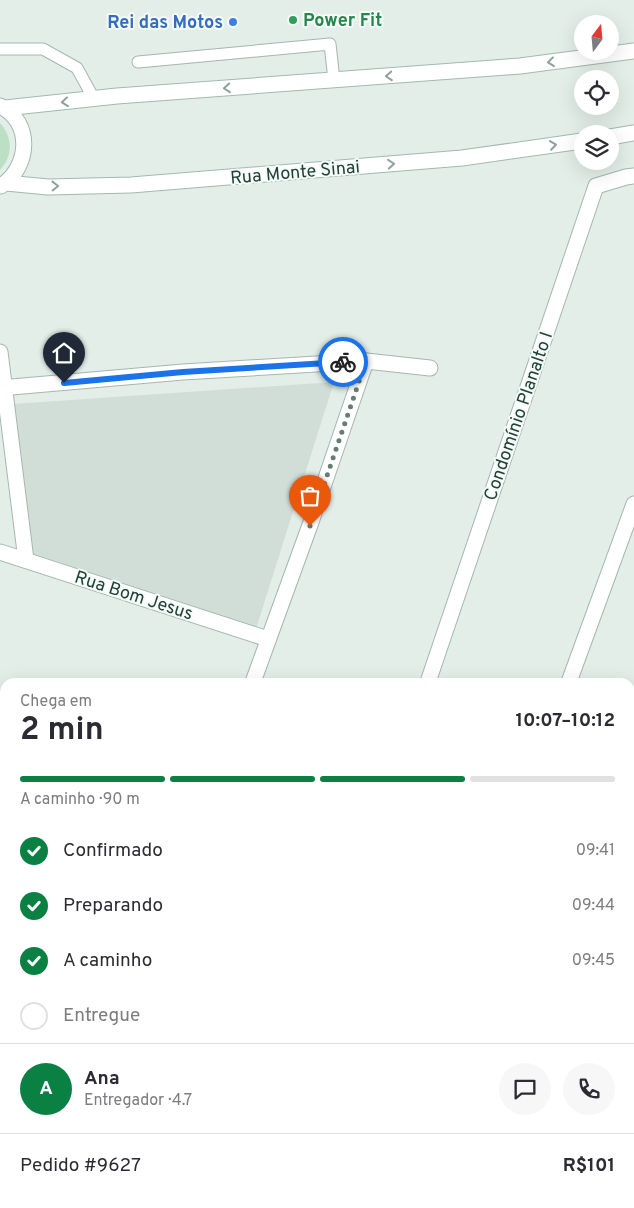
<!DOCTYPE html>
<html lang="pt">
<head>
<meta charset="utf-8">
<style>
	body { margin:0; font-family:Overpass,sans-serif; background:#f7f7f7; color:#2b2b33; height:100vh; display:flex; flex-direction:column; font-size:19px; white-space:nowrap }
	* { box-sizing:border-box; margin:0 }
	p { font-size:16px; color:#7c7c81 }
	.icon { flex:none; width:28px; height:28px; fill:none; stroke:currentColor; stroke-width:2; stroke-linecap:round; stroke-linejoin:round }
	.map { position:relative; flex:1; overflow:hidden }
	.panel { position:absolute; left:0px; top:678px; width:635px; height:531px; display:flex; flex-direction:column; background:#fff; border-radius:15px 15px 0 0; box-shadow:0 5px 20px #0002 }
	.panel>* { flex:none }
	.needle { width:32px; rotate:16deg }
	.buttons { position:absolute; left:574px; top:15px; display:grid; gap:10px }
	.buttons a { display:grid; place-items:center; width:45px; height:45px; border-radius:50%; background:#fff; box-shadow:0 5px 20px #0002; font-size:25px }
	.pin { position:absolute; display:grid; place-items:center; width:42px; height:42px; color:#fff; margin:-51px -21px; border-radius:50% 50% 50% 0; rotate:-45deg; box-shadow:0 0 5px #0007 }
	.pin .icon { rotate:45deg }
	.courier { position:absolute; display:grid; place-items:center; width:50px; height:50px; margin:-25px; border:4px solid #1a73e8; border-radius:50%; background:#fff; color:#222; box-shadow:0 1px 6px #0007 }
	.headline em { font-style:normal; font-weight:700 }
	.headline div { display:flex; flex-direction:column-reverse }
	.headline { display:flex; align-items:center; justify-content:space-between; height:85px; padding:0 20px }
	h1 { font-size:32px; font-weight:700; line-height:38px }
	.bar { display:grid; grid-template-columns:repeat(4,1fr); gap:8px 5px; align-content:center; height:60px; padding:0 20px }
	.bar i { height:6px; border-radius:4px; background:#e1e1e2 }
	.bar .current { background:#0b8043 }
	.bar p { grid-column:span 4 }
	.line { display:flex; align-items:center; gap:12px; padding:0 20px; border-top:1px solid #e1e1e2 }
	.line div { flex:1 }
	.round { display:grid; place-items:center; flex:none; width:52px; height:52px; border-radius:26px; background:#f7f7f7 }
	ol { padding:0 20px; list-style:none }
	li { display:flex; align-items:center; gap:15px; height:55px }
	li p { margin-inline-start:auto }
	li .icon { padding:5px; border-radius:50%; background:#0b8043; color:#fff; stroke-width:4 }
	li:last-child { color:#7c7c81 }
	li i { width:28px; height:28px; border:2px solid #e1e1e2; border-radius:50% }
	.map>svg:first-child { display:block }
</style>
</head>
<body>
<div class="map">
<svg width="634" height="1208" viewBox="0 0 634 1208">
	<defs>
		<pattern id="park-tufts" width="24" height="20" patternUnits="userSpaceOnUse" patternTransform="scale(1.25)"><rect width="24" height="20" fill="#bbe0c4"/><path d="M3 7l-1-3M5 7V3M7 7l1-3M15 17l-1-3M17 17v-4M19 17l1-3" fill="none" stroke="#a0c1a9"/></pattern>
	</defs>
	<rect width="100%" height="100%" fill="#e3eee9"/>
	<!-- built -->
	<path fill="#d1ded8" d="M 334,382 L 256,629 L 32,559 L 13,404 Z"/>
	<!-- green -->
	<path fill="#bbe0c4" d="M 0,123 C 13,137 13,156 0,170 Z"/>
	<!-- park -->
	<path fill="url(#park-tufts)" d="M 634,894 L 634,1066 L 630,1064 L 630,895 Z"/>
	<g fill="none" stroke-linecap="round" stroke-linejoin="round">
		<defs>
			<g id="lane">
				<path d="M 0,49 L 43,49 L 77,68 L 94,99"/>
				<path d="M 138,62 L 330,44 L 334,80"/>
			</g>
			<g id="street">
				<path d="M 0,352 L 26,560"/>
				<path d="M 0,388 L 183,372 L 366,361 L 430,368"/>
				<path d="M 0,552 L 268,639"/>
				<path d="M 253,682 L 310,525 L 366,361"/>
				<path d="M 428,682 L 596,186 L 626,177 L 634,176"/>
				<path d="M 569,682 L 634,504"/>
				<path d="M 0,743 L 5,745"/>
				<path d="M 630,779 L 634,768"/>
				<path d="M 630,831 L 634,832"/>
				<path d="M 630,860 L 631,862"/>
				<path d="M 0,972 L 5,974"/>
				<path d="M 0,1043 L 5,1046"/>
				<path d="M 630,1133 L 634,1135"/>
				<path d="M 0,1178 L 5,1173"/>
				<path d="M 352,1204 L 362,1208"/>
				<path d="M 519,1204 L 529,1208"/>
				<path d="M 277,1208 L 281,1204"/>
			</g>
			<g id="secondary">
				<path d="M 0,106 C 33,122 30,167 1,186"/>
				<path d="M 5,108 L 117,96 L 520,66 L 634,51"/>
				<path d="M 610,137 L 634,133"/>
				<path d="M 6,183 L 48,187 L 131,185 L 462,158 L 582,141"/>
			</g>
		</defs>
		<!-- lane casing -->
		<use href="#lane" stroke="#a5b6b0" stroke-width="13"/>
		<!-- street casing -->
		<use href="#street" stroke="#a5b6b0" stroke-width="17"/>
		<!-- secondary casing -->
		<use href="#secondary" stroke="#a1bab0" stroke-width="17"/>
		<!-- lane -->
		<use href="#lane" stroke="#fff" stroke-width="11"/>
		<!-- street -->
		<use href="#street" stroke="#fff" stroke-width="15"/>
		<!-- secondary -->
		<use href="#secondary" stroke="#fff" stroke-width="15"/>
	</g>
	<!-- one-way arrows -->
	<defs><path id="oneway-chevron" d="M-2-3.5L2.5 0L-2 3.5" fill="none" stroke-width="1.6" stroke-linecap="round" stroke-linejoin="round" transform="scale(1.25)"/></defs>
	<g stroke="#90a09b">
		<use href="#oneway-chevron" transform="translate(551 62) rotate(173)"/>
		<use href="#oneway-chevron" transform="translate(389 76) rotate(176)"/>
		<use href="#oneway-chevron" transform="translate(227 88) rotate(176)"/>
		<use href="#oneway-chevron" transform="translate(65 102) rotate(174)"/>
		<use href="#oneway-chevron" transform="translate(553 145) rotate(-8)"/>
		<use href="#oneway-chevron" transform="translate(391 164) rotate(-5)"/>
		<use href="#oneway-chevron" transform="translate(55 186) rotate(-1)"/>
	</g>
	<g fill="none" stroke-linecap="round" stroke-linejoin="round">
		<!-- done -->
		<path stroke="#657d75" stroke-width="5" stroke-dasharray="0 9" d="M 310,526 L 366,361 L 343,362"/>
		<!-- route -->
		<path stroke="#1a73e8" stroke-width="6" d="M 64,383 L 183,372 L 343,362"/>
	</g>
	<!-- markers -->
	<circle fill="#2e9e5b" stroke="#f4faf7" stroke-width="2" cx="293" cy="20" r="5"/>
	<circle fill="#3f7fe0" stroke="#f4faf7" stroke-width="2" cx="233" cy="22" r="5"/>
	<g text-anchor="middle" stroke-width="4" stroke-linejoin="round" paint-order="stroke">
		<!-- leisure labels -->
		<g font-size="18" font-weight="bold" fill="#27864d" stroke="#f4faf7" text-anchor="start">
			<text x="303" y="26">Power Fit</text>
		</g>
		<!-- shop labels -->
		<g font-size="18" font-weight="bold" fill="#366cbe" stroke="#f4faf7" text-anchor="end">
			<text x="223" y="28">Rei das Motos</text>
		</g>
		<!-- street labels -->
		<g font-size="18" fill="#214037" stroke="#f4faf7">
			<text transform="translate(295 172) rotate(-5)" y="6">Rua Monte Sinai</text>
			<text transform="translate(518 416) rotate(-71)" y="6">Condomínio Planalto I</text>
			<text transform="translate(134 595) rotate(18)" y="6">Rua Bom Jesus</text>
		</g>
	</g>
</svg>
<div class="buttons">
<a><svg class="needle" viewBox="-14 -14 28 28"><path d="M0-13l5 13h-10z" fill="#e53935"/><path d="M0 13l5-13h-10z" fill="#7c7c81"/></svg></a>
<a><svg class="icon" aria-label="locate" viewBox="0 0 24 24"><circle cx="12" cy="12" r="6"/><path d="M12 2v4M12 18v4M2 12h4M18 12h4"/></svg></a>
<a><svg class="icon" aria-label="layers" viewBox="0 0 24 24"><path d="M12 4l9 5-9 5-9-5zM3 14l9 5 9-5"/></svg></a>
</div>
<div class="pin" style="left:310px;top:526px;background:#ea580c"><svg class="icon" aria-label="bag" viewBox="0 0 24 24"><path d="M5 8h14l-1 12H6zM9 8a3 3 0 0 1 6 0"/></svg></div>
<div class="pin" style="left:64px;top:383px;background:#1f2937"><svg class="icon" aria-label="home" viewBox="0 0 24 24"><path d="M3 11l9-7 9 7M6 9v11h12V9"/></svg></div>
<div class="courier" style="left:343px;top:362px"><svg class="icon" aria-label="bike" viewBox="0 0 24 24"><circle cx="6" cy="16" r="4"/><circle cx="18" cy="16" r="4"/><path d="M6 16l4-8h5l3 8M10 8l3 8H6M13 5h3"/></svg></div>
<section class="panel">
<div class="headline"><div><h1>2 min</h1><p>Chega em</p></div><em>10:07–10:12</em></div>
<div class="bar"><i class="current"></i><i class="current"></i><i class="current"></i><i></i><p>A caminho · 90 m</p></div>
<ol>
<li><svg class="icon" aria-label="check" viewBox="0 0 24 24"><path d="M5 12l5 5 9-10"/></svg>Confirmado<p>09:41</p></li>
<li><svg class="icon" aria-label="check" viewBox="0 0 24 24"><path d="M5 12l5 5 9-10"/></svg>Preparando<p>09:44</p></li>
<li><svg class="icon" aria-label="check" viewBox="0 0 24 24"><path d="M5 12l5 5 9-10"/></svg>A caminho<p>09:45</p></li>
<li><i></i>Entregue</li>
</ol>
<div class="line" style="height:90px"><b class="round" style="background:#0b8043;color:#fff">A</b><div><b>Ana</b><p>Entregador · 4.7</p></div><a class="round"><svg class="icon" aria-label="chat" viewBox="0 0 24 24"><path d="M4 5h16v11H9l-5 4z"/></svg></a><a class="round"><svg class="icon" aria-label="phone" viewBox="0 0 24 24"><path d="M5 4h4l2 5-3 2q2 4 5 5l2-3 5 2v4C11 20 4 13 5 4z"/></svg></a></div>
<div class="line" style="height:65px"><div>Pedido #9627</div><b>R$101</b></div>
</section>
</div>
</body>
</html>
